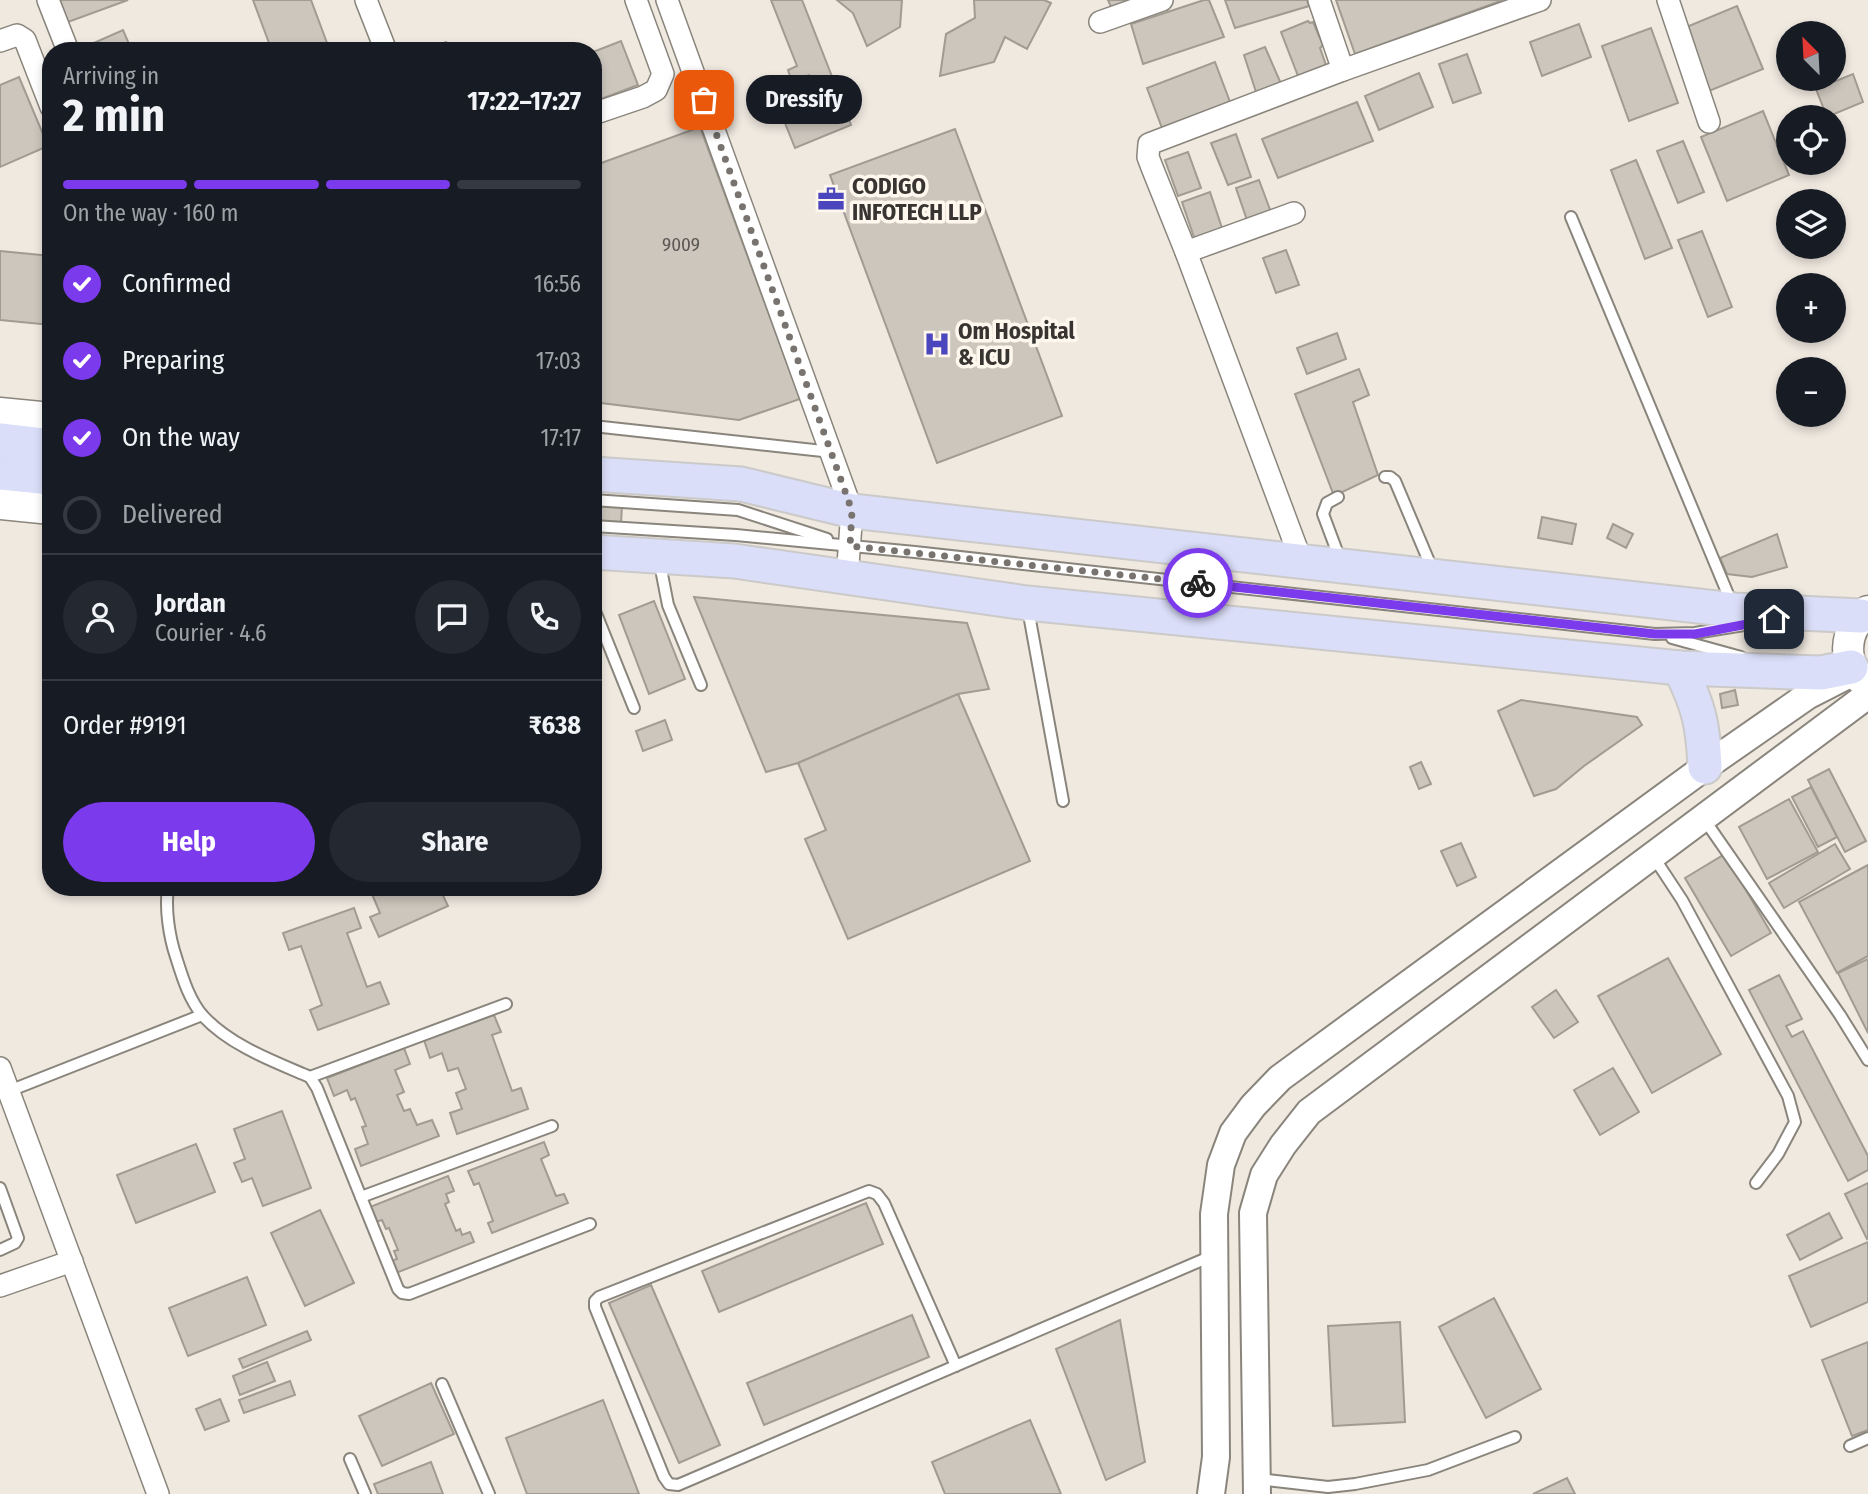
<!DOCTYPE html>
<html lang="en">
<head>
<meta charset="utf-8">
<style>
	body { margin:0; font-family:"Fira Sans Condensed",sans-serif; background:#242831; color:#f1f3f6; height:100vh; display:flex; flex-direction:column; font-size:26px; white-space:nowrap }
	* { box-sizing:border-box; margin:0 }
	p { font-size:23px; color:#9ea1a6 }
	.icon { flex:none; width:38px; height:38px; fill:none; stroke:currentColor; stroke-width:2; stroke-linecap:round; stroke-linejoin:round }
	.map { position:relative; flex:1; overflow:hidden }
	.side { position:absolute; left:42px; top:42px; width:560px; height:854px; display:flex; flex-direction:column; background:#171b24; border-radius:28px; box-shadow:0 4px 10px #0003 }
	.side>* { flex:none }
	.needle { width:46px; rotate:336deg }
	.tools { position:absolute; left:1776px; top:21px; display:grid; gap:14px }
	.tools a { display:grid; place-items:center; width:70px; height:70px; border-radius:50%; background:#171b24; box-shadow:0 4px 10px #0003; font-size:35px }
	.pin { position:absolute; display:grid; place-items:center; width:60px; height:60px; color:#fff; margin:-30px; border-radius:14px; box-shadow:0 4px 10px #0006 }
	.courier { position:absolute; display:grid; place-items:center; width:70px; height:70px; margin:-35px; border:5px solid #7c3aed; border-radius:50%; background:#fff; color:#222; box-shadow:0 2px 9px #0007 }
	.bubble { position:absolute; height:49px; border-radius:24px; background:#171b24; box-shadow:0 4px 10px #0003; font-size:23px; font-weight:700; line-height:49px; text-align:center }
	.overview em { font-style:normal; font-weight:700 }
	.overview div { display:flex; flex-direction:column-reverse }
	.overview { display:flex; align-items:center; justify-content:space-between; height:119px; padding:0 21px }
	h1 { font-size:46px; font-weight:700; line-height:52px }
	.bar { display:grid; grid-template-columns:repeat(4,1fr); gap:10px 7px; align-content:center; height:84px; padding:0 21px }
	.bar i { height:9px; border-radius:5px; background:#363941 }
	.bar .on { background:#7c3aed }
	.bar p { grid-column:span 4 }
	.line { display:flex; align-items:center; gap:18px; padding:0 21px; border-top:2px solid #363941 }
	.line div { flex:1 }
	.round { display:grid; place-items:center; flex:none; width:74px; height:74px; border-radius:37px; background:#242831 }
	ol { padding:0 21px; list-style:none }
	li { display:flex; align-items:center; gap:21px; height:77px }
	li p { margin-inline-start:auto }
	li .icon { padding:7px; border-radius:50%; background:#7c3aed; color:#fff; stroke-width:4 }
	li:last-child { color:#9ea1a6 }
	li i { width:38px; height:38px; border:4px solid #363941; border-radius:50% }
	.cta { display:flex; gap:14px; margin-top:auto; padding:14px 21px }
	.cta a { flex:1; height:80px; border-radius:42px; background:#7c3aed; color:#fff; font-size:28px; font-weight:700; line-height:80px; text-align:center }
	.cta a+a { background:#242831; color:#f1f3f6 }
	.map>svg:first-child { display:block }
</style>
</head>
<body>
<div class="map">
<svg width="1868" height="1494" viewBox="0 0 1868 1494">
	<rect width="100%" height="100%" fill="#f0e9e0"/>
	<!-- building -->
	<g fill="#ccc6bd" stroke="#a19b92" stroke-width="2">
		<path d="M 60,0 L 128,0 L 68,22 Z"/>
		<path d="M 253,0 L 311,0 L 330,51 L 272,51 Z"/>
		<path d="M 771,0 L 802,0 L 851,125 L 795,148 L 785,123 L 822,108 L 809,75 L 792,82 L 788,70 L 797,66 Z"/>
		<path d="M 837,0 L 902,0 L 900,27 L 867,46 L 853,13 Z"/>
		<path d="M 974,0 L 1044,0 L 1051,3 L 1027,49 L 1005,37 L 994,62 L 940,76 L 946,34 L 975,18 Z"/>
		<path d="M 1108,0 L 1150,0 L 1114,14 Z"/>
		<path d="M 1204,0 L 1209,0 L 1224,37 L 1143,64 L 1131,24 Z"/>
		<path d="M 1225,0 L 1307,0 L 1309,6 L 1235,28 Z"/>
		<path d="M 1336,0 L 1503,0 L 1355,54 Z"/>
		<path d="M 1737,6 L 1763,69 L 1709,91 L 1684,28 Z"/>
		<path d="M 1308,21 L 1310,23 L 1313,22 L 1323,45 L 1320,48 L 1326,65 L 1298,76 L 1281,32 Z"/>
		<path d="M 1579,24 L 1591,57 L 1542,76 L 1530,42 Z"/>
		<path d="M 1651,28 L 1678,103 L 1629,121 L 1602,46 Z"/>
		<path d="M 123,30 L 132,51 L 78,51 L 78,50 Z"/>
		<path d="M 621,41 L 638,85 L 593,102 L 593,52 Z"/>
		<path d="M 446,42 L 450,51 L 423,51 Z"/>
		<path d="M 1265,47 L 1282,86 L 1257,95 L 1244,55 Z"/>
		<path d="M 1467,54 L 1481,93 L 1453,103 L 1439,64 Z"/>
		<path d="M 1215,62 L 1230,102 L 1162,128 L 1147,88 Z"/>
		<path d="M 1419,73 L 1433,107 L 1379,130 L 1365,96 Z"/>
		<path d="M 1853,74 L 1863,102 L 1827,117 L 1816,89 Z"/>
		<path d="M 19,77 L 48,146 L 0,167 L 0,85 Z"/>
		<path d="M 1357,102 L 1373,141 L 1278,178 L 1262,139 Z"/>
		<path d="M 1763,111 L 1789,175 L 1727,201 L 1701,137 Z"/>
		<path d="M 700,127 L 800,399 L 739,420 L 593,402 L 593,166 Z"/>
		<path d="M 955,129 L 1062,416 L 937,463 L 830,175 Z"/>
		<path d="M 1236,134 L 1251,177 L 1228,185 L 1211,143 Z"/>
		<path d="M 1683,141 L 1704,192 L 1678,203 L 1657,151 Z"/>
		<path d="M 1188,152 L 1201,188 L 1178,196 L 1165,160 Z"/>
		<path d="M 1636,160 L 1672,248 L 1645,259 L 1611,170 Z"/>
		<path d="M 1259,180 L 1272,215 L 1248,223 L 1236,188 Z"/>
		<path d="M 1210,192 L 1223,231 L 1196,243 L 1182,202 Z"/>
		<path d="M 1702,231 L 1732,307 L 1708,317 L 1678,240 Z"/>
		<path d="M 1286,250 L 1299,285 L 1276,293 L 1263,258 Z"/>
		<path d="M 0,251 L 51,256 L 51,325 L 0,320 Z"/>
		<path d="M 1337,333 L 1346,359 L 1307,374 L 1297,348 Z"/>
		<path d="M 1359,369 L 1369,395 L 1353,402 L 1378,475 L 1334,496 L 1295,394 Z"/>
		<path d="M 593,503 L 622,505 L 621,524 L 593,522 Z"/>
		<path d="M 1542,517 L 1576,524 L 1572,544 L 1538,538 Z"/>
		<path d="M 1613,524 L 1633,534 L 1626,548 L 1607,538 Z"/>
		<path d="M 1777,534 L 1787,567 L 1752,577 L 1727,574 L 1720,558 Z"/>
		<path d="M 694,597 L 967,623 L 989,689 L 958,694 L 798,763 L 766,772 Z"/>
		<path d="M 654,601 L 685,679 L 649,694 L 619,615 Z"/>
		<path d="M 1735,690 L 1738,705 L 1722,708 L 1720,694 Z"/>
		<path d="M 958,694 L 1030,861 L 848,939 L 805,839 L 826,830 L 798,763 Z"/>
		<path d="M 1521,700 L 1637,717 L 1642,725 L 1584,766 L 1556,789 L 1534,796 L 1498,711 Z"/>
		<path d="M 665,720 L 672,740 L 643,751 L 636,731 Z"/>
		<path d="M 1421,762 L 1431,784 L 1419,789 L 1410,767 Z"/>
		<path d="M 1829,769 L 1866,841 L 1845,852 L 1808,780 Z"/>
		<path d="M 1811,787 L 1837,837 L 1818,847 L 1792,797 Z"/>
		<path d="M 1789,799 L 1818,852 L 1767,879 L 1739,827 Z"/>
		<path d="M 1461,843 L 1476,877 L 1457,886 L 1441,851 Z"/>
		<path d="M 1835,844 L 1850,869 L 1784,908 L 1769,883 Z"/>
		<path d="M 1725,854 L 1771,933 L 1731,956 L 1685,878 Z"/>
		<path d="M 1868,865 L 1868,956 L 1837,973 L 1799,902 Z"/>
		<path d="M 369,887 L 425,887 L 428,894 L 440,889 L 448,906 L 379,937 L 370,917 L 380,913 Z"/>
		<path d="M 354,908 L 361,928 L 347,933 L 367,987 L 380,982 L 389,1004 L 318,1030 L 310,1010 L 322,1005 L 301,946 L 289,950 L 283,933 Z"/>
		<path d="M 1668,958 L 1721,1054 L 1652,1093 L 1598,996 Z"/>
		<path d="M 1868,959 L 1868,1033 L 1838,973 Z"/>
		<path d="M 1779,975 L 1802,1019 L 1786,1026 L 1792,1037 L 1803,1031 L 1868,1156 L 1868,1170 L 1848,1181 L 1749,990 Z"/>
		<path d="M 1556,990 L 1578,1022 L 1554,1038 L 1532,1007 Z"/>
		<path d="M 494,1015 L 501,1032 L 492,1035 L 512,1091 L 521,1088 L 528,1109 L 457,1134 L 450,1113 L 462,1109 L 456,1093 L 466,1089 L 458,1068 L 448,1071 L 442,1053 L 430,1058 L 424,1040 Z"/>
		<path d="M 404,1048 L 410,1064 L 395,1070 L 404,1092 L 397,1095 L 404,1111 L 410,1109 L 417,1125 L 432,1120 L 439,1136 L 361,1166 L 355,1149 L 368,1144 L 362,1127 L 366,1126 L 355,1098 L 351,1100 L 347,1090 L 334,1096 L 327,1078 Z"/>
		<path d="M 1613,1068 L 1639,1112 L 1600,1135 L 1574,1090 Z"/>
		<path d="M 282,1111 L 311,1188 L 263,1206 L 252,1178 L 242,1182 L 234,1163 L 245,1159 L 234,1129 Z"/>
		<path d="M 544,1142 L 549,1155 L 541,1159 L 556,1196 L 564,1194 L 568,1203 L 492,1233 L 488,1223 L 493,1221 L 479,1183 L 474,1185 L 468,1171 Z"/>
		<path d="M 196,1144 L 215,1192 L 136,1223 L 117,1175 Z"/>
		<path d="M 448,1176 L 454,1191 L 446,1194 L 449,1202 L 445,1204 L 456,1231 L 460,1229 L 462,1235 L 470,1232 L 474,1242 L 396,1273 L 391,1261 L 397,1259 L 394,1251 L 398,1250 L 389,1228 L 386,1229 L 382,1220 L 376,1222 L 370,1207 Z"/>
		<path d="M 1868,1183 L 1868,1238 L 1867,1239 L 1845,1194 Z"/>
		<path d="M 866,1203 L 883,1244 L 719,1312 L 702,1271 Z"/>
		<path d="M 320,1210 L 354,1283 L 305,1306 L 271,1233 Z"/>
		<path d="M 1829,1213 L 1842,1238 L 1800,1260 L 1787,1235 Z"/>
		<path d="M 1868,1242 L 1868,1302 L 1811,1327 L 1789,1276 Z"/>
		<path d="M 247,1277 L 266,1325 L 188,1356 L 169,1308 Z"/>
		<path d="M 651,1285 L 720,1445 L 679,1463 L 609,1303 Z"/>
		<path d="M 1494,1298 L 1541,1389 L 1486,1418 L 1439,1327 Z"/>
		<path d="M 912,1315 L 929,1357 L 764,1425 L 747,1383 Z"/>
		<path d="M 1120,1320 L 1145,1462 L 1106,1480 L 1056,1349 Z"/>
		<path d="M 1400,1322 L 1405,1422 L 1333,1426 L 1328,1326 Z"/>
		<path d="M 307,1331 L 311,1340 L 243,1368 L 239,1359 Z"/>
		<path d="M 1868,1342 L 1868,1430 L 1852,1436 L 1822,1360 Z"/>
		<path d="M 267,1362 L 275,1381 L 240,1395 L 233,1376 Z"/>
		<path d="M 290,1381 L 295,1395 L 244,1413 L 239,1400 Z"/>
		<path d="M 431,1383 L 454,1434 L 382,1466 L 359,1416 Z"/>
		<path d="M 220,1399 L 229,1421 L 205,1430 L 196,1409 Z"/>
		<path d="M 603,1400 L 639,1494 L 527,1494 L 506,1438 Z"/>
		<path d="M 1030,1420 L 1061,1494 L 945,1494 L 932,1462 Z"/>
		<path d="M 431,1462 L 443,1494 L 378,1494 L 374,1484 Z"/>
		<path d="M 1567,1478 L 1575,1494 L 1533,1494 Z"/>
	</g>
	<g fill="none" stroke-linecap="round" stroke-linejoin="round">
		<defs>
			<g id="service">
				<path d="M 1571,217 L 1732,604"/>
				<path d="M 593,426 L 832,452"/>
				<path d="M 1385,477 L 1390,477 L 1395,481 L 1433,571"/>
				<path d="M 1338,497 L 1327,503 L 1323,514 L 1341,562"/>
				<path d="M 593,500 L 738,510 L 827,539"/>
				<path d="M 593,526 L 736,535 L 915,552 L 1655,634 L 1695,633 L 1750,624"/>
				<path d="M 659,559 L 668,605 L 701,685"/>
				<path d="M 593,606 L 634,708"/>
				<path d="M 1028,609 L 1063,801"/>
				<path d="M 1672,638 L 1741,657"/>
				<path d="M 1704,819 L 1840,1015 L 1868,1060"/>
				<path d="M 1653,856 L 1682,900 L 1788,1096 L 1795,1122 L 1778,1154 L 1756,1183"/>
				<path d="M 168,887 C 165,909 169,936 176,957 C 182,976 189,1000 203,1016 C 231,1046 273,1061 310,1077 L 317,1088 L 398,1289 L 402,1293 L 409,1294 L 590,1224"/>
				<path d="M 310,1077 L 506,1004"/>
				<path d="M 9,1091 L 202,1015"/>
				<path d="M 0,1188 L 18,1238 L 15,1243 L 0,1250"/>
				<path d="M 361,1197 L 552,1126"/>
				<path d="M 956,1366 L 884,1203 L 877,1194 L 869,1191 L 599,1297 L 595,1301 L 595,1307 L 664,1477 L 669,1484 L 678,1485 L 1214,1255"/>
				<path d="M 442,1384 L 489,1494"/>
				<path d="M 1850,1446 L 1868,1438"/>
				<path d="M 350,1459 L 365,1494"/>
				<path d="M 1258,1479 L 1328,1487 L 1355,1484 L 1428,1470 L 1515,1437"/>
			</g>
			<g id="minor">
				<path d="M 48,0 L 68,51"/>
				<path d="M 366,0 L 386,51"/>
				<path d="M 667,0 L 852,511 L 847,578"/>
				<path d="M 1319,0 L 1343,70"/>
				<path d="M 1668,0 L 1709,122"/>
				<path d="M 1100,22 L 1162,0"/>
				<path d="M 0,41 L 17,35 L 25,40 L 51,107"/>
				<path d="M 593,114 L 643,97 L 656,90 L 663,74 L 636,0"/>
				<path d="M 1186,252 L 1294,213"/>
				<path d="M 1301,560 L 1186,252 L 1153,170 L 1148,157 L 1149,144 L 1343,70 L 1540,0"/>
				<path d="M 0,1068 L 158,1494"/>
				<path d="M 0,1286 L 72,1261"/>
			</g>
			<g id="tertiary">
				<path d="M 1211,1494 L 1216,1457 L 1214,1214 L 1221,1165 L 1233,1133 L 1253,1106 L 1280,1078 L 1705,767 L 1807,696 L 1850,674"/>
				<path d="M 1257,1494 L 1253,1213 L 1264,1175 L 1283,1145 L 1309,1112 L 1868,695"/>
			</g>
			<g id="secondary">
				<path d="M 0,413 L 51,418"/>
				<path d="M 0,504 L 51,509"/>
				<path d="M 1868,611 C 1843,629 1840,667 1868,684"/>
			</g>
			<g id="primary">
				<path d="M 0,440 L 51,446"/>
				<path d="M 0,473 L 51,478"/>
				<path d="M 593,474 L 741,484 L 852,511 L 1734,610 L 1861,616"/>
				<path d="M 593,552 L 734,561 L 1027,603 L 1680,668 L 1821,673 L 1851,667"/>
				<path d="M 1680,668 C 1699,707 1703,724 1705,767"/>
			</g>
		</defs>
		<!-- service casing -->
		<use href="#service" stroke="#8a857c" stroke-width="14"/>
		<!-- minor casing -->
		<use href="#minor" stroke="#8a857c" stroke-width="24"/>
		<!-- tertiary casing -->
		<use href="#tertiary" stroke="#8a857c" stroke-width="30"/>
		<!-- secondary casing -->
		<use href="#secondary" stroke="#8a857c" stroke-width="33"/>
		<!-- primary casing -->
		<use href="#primary" stroke="#cbcac9" stroke-width="37"/>
		<!-- service -->
		<use href="#service" stroke="#fff" stroke-width="10"/>
		<!-- minor -->
		<use href="#minor" stroke="#fff" stroke-width="21"/>
		<!-- tertiary -->
		<use href="#tertiary" stroke="#fff" stroke-width="26"/>
		<!-- secondary -->
		<use href="#secondary" stroke="#fff" stroke-width="30"/>
		<!-- primary -->
		<use href="#primary" stroke="#dadef8" stroke-width="33"/>
	</g>
	<g fill="none" stroke-linecap="round" stroke-linejoin="round">
		<!-- done -->
		<path stroke="#78736e" stroke-width="7" stroke-dasharray="0 12.6" d="M 704,100 L 845,491 L 852,511 L 850,546 L 1198,583"/>
		<!-- route -->
		<path stroke="#7c3aed" stroke-width="9" d="M 1198,583 L 1655,634 L 1695,634 L 1774,619"/>
	</g>
	<!-- icons -->
	<defs>
		<symbol id="office-bare" viewBox="-9 -9 18 18"><path d="M-6-3h4V-5.5h4V-3h4V5H-6ZM-1-4.5V-3h2v-1.5ZM-6 0V1H6V0Z" fill="#4b46bd" stroke="#fdf7ed" stroke-width="2.5" paint-order="stroke"/></symbol>
		<symbol id="hospital-bare" viewBox="-9 -9 18 18"><path d="M-5-5h3v3.5h4V-5h3V5h-3V1.5h-4V5h-3Z" fill="#4b46bd" stroke="#fdf7ed" stroke-width="2.5" paint-order="stroke"/></symbol>
	</defs>
	<g fill-rule="evenodd">
		<use href="#office-bare" x="812" y="180" width="38" height="38"/>
		<use href="#hospital-bare" x="918" y="325" width="38" height="38"/>
	</g>
	<g text-anchor="middle" stroke-width="7" stroke-linejoin="round" paint-order="stroke">
		<!-- number labels -->
		<g font-size="19" fill="#5c5854">
			<text x="681" y="251">9009</text>
		</g>
		<!-- poi labels -->
		<g font-size="23" font-weight="bold" fill="#373431" stroke="#fdf7ed" text-anchor="start">
			<text x="852" y="194">CODIGO<tspan x="852" dy="26">INFOTECH LLP</tspan></text>
			<text x="958" y="339">Om Hospital<tspan x="958" dy="26">&amp; ICU</tspan></text>
		</g>
	</g>
</svg>
<div class="tools">
<a><svg class="needle" viewBox="-14 -14 28 28"><path d="M0-13l5 13h-10z" fill="#e53935"/><path d="M0 13l5-13h-10z" fill="#9ea1a6"/></svg></a>
<a><svg class="icon" aria-label="locate" viewBox="0 0 24 24"><circle cx="12" cy="12" r="6"/><path d="M12 2v4M12 18v4M2 12h4M18 12h4"/></svg></a>
<a><svg class="icon" aria-label="layers" viewBox="0 0 24 24"><path d="M12 4l9 5-9 5-9-5zM3 14l9 5 9-5"/></svg></a>
<a>+</a>
<a>−</a>
</div>
<div class="pin" style="left:704px;top:100px;background:#ea580c"><svg class="icon" aria-label="bag" viewBox="0 0 24 24"><path d="M5 8h14l-1 12H6zM9 8a3 3 0 0 1 6 0"/></svg></div>
<div class="pin" style="left:1774px;top:619px;background:#1f2937"><svg class="icon" aria-label="home" viewBox="0 0 24 24"><path d="M3 11l9-7 9 7M6 9v11h12V9"/></svg></div>
<div class="courier" style="left:1198px;top:583px"><svg class="icon" aria-label="bike" viewBox="0 0 24 24"><circle cx="6" cy="16" r="4"/><circle cx="18" cy="16" r="4"/><path d="M6 16l4-8h5l3 8M10 8l3 8H6M13 5h3"/></svg></div>
<div class="bubble" style="left:746px;top:75px;width:116px">Dressify</div>
<section class="side">
<div class="overview"><div><h1>2 min</h1><p>Arriving in</p></div><em>17:22–17:27</em></div>
<div class="bar"><i class="on"></i><i class="on"></i><i class="on"></i><i></i><p>On the way · 160 m</p></div>
<ol>
<li><svg class="icon" aria-label="check" viewBox="0 0 24 24"><path d="M5 12l5 5 9-10"/></svg>Confirmed<p>16:56</p></li>
<li><svg class="icon" aria-label="check" viewBox="0 0 24 24"><path d="M5 12l5 5 9-10"/></svg>Preparing<p>17:03</p></li>
<li><svg class="icon" aria-label="check" viewBox="0 0 24 24"><path d="M5 12l5 5 9-10"/></svg>On the way<p>17:17</p></li>
<li><i></i>Delivered</li>
</ol>
<div class="line" style="height:126px"><a class="round"><svg class="icon" aria-label="person" viewBox="0 0 24 24"><circle cx="12" cy="8" r="4"/><path d="M4 21q1-7 8-7t8 7"/></svg></a><div><b>Jordan</b><p>Courier · 4.6</p></div><a class="round"><svg class="icon" aria-label="chat" viewBox="0 0 24 24"><path d="M4 5h16v11H9l-5 4z"/></svg></a><a class="round"><svg class="icon" aria-label="phone" viewBox="0 0 24 24"><path d="M5 4h4l2 5-3 2q2 4 5 5l2-3 5 2v4C11 20 4 13 5 4z"/></svg></a></div>
<div class="line" style="height:91px"><div>Order #9191</div><b>₹638</b></div>
<div class="cta"><a>Help</a><a>Share</a></div>
</section>
</div>
</body>
</html>
